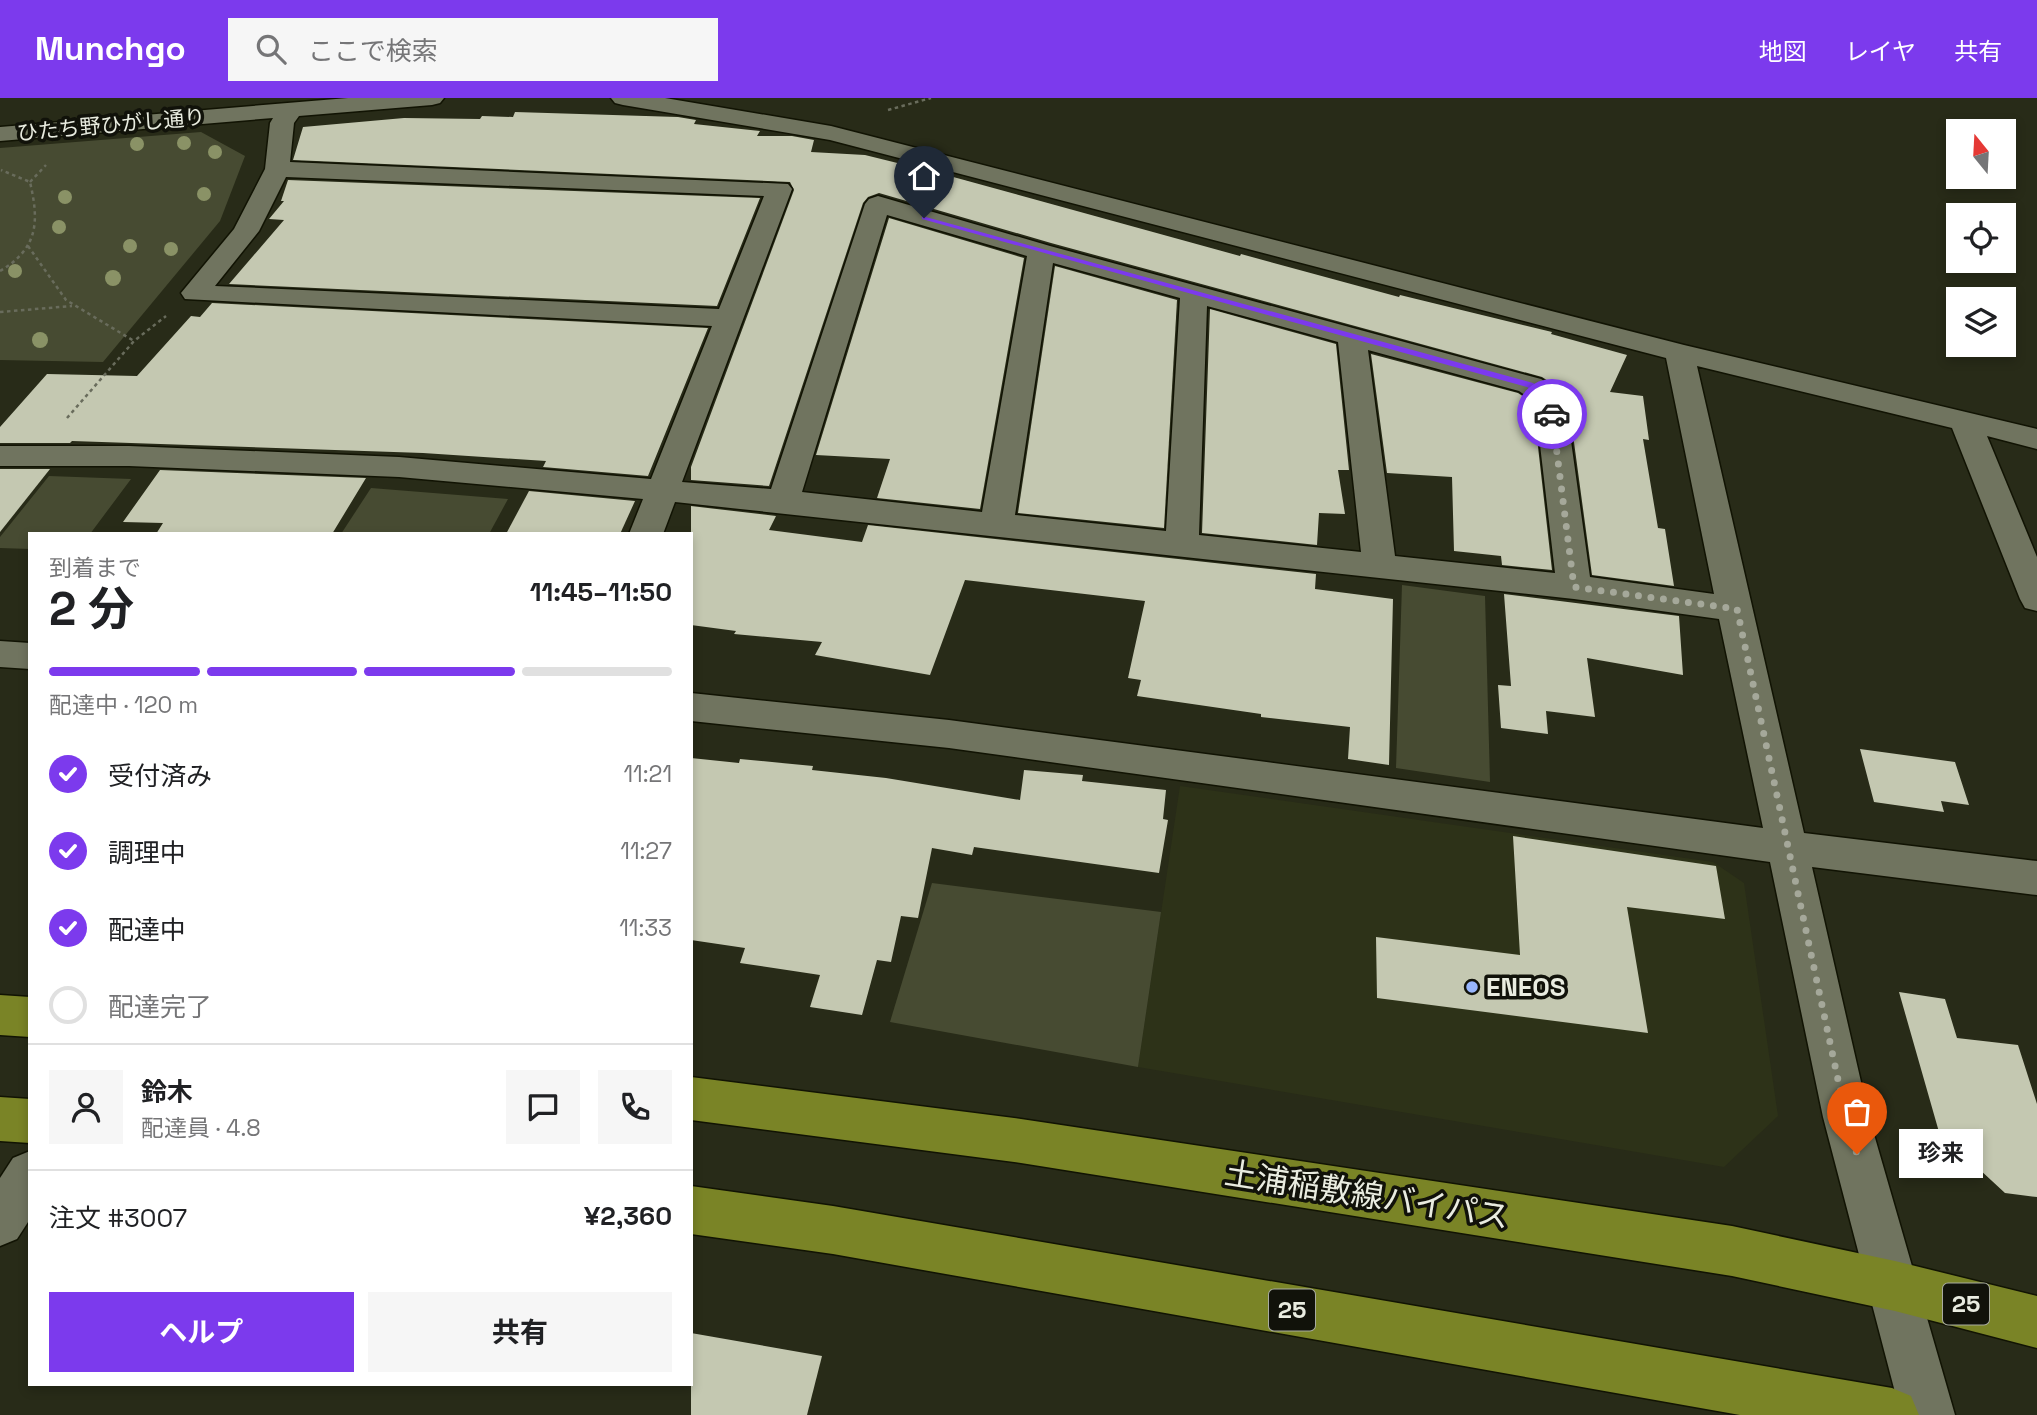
<!DOCTYPE html>
<html lang="ja">
<head>
<meta charset="utf-8">
<style>
	body { margin:0; font-family:"Space Grotesk","Noto Sans JP",sans-serif; background:#f6f6f6; color:#202124; height:100vh; display:flex; flex-direction:column; font-size:26px; white-space:nowrap }
	* { box-sizing:border-box; margin:0 }
	p { font-size:23px; color:#757577 }
	.icon { flex:none; width:38px; height:38px; fill:none; stroke:currentColor; stroke-width:2; stroke-linecap:round; stroke-linejoin:round }
	.map { position:relative; flex:1; overflow:hidden }
	.drawer { position:absolute; left:28px; top:434px; width:665px; height:854px; display:flex; flex-direction:column; background:#fff; border-radius:0px; box-shadow:0 4px 10px #0003 }
	.drawer>* { flex:none }
	.needle { width:46px; rotate:342deg }
	.tools { position:absolute; left:1946px; top:21px; display:grid; gap:14px }
	.tools a { display:grid; place-items:center; width:70px; height:70px; border-radius:0px; background:#fff; box-shadow:0 4px 10px #0003; font-size:35px }
	.pin { position:absolute; display:grid; place-items:center; width:60px; height:60px; color:#fff; margin:-72px -30px; border-radius:50% 50% 50% 0; rotate:-45deg; box-shadow:0 0 7px #0007 }
	.pin .icon { rotate:45deg }
	.courier { position:absolute; display:grid; place-items:center; width:70px; height:70px; margin:-35px; border:5px solid #7c3aed; border-radius:50%; background:#fff; color:#222; box-shadow:0 2px 9px #0007 }
	.bubble { position:absolute; height:49px; border-radius:0px; background:#fff; box-shadow:0 4px 10px #0003; font-size:23px; font-weight:700; line-height:49px; text-align:center }
	.overview em { font-style:normal; font-weight:700 }
	.overview div { display:flex; flex-direction:column-reverse }
	.overview { display:flex; align-items:center; justify-content:space-between; height:119px; padding:0 21px }
	h1 { font-size:46px; font-weight:700; line-height:52px }
	.bar { display:grid; grid-template-columns:repeat(4,1fr); gap:10px 7px; align-content:center; height:84px; padding:0 21px }
	.bar i { height:9px; border-radius:5px; background:#e0e0e0 }
	.bar .current { background:#7c3aed }
	.bar p { grid-column:span 4 }
	.line { display:flex; align-items:center; gap:18px; padding:0 21px; border-top:2px solid #e0e0e0 }
	.line div { flex:1 }
	.round { display:grid; place-items:center; flex:none; width:74px; height:74px; border-radius:0px; background:#f6f6f6 }
	ol { padding:0 21px; list-style:none }
	li { display:flex; align-items:center; gap:21px; height:77px }
	li p { margin-inline-start:auto }
	li .icon { padding:7px; border-radius:50%; background:#7c3aed; color:#fff; stroke-width:4 }
	li:last-child { color:#757577 }
	li i { width:38px; height:38px; border:4px solid #e0e0e0; border-radius:50% }
	.action { display:flex; gap:14px; margin-top:auto; padding:14px 21px }
	.action a { flex:1; height:80px; border-radius:0px; background:#7c3aed; color:#fff; font-size:28px; font-weight:700; line-height:80px; text-align:center }
	.action a+a { background:#f6f6f6; color:#202124 }
	header { display:flex; align-items:center; gap:42px; box-sizing:border-box; height:98px; padding:0 35px; background:#7c3aed; color:#fff }
	header strong { font-size:33px }
	nav { display:flex; gap:38px; margin-inline-start:auto; font-size:24px }
	.search { width:490px; height:63px; background:#f6f6f6; display:flex; align-items:center; gap:18px; box-sizing:border-box; padding:0 24px; border-radius:0px; color:#757577; font-size:26px }
	.map>svg:first-child { display:block }
</style>
</head>
<body>
<header>
<strong>Munchgo</strong>
<div class="search"><svg class="icon" aria-label="search" viewBox="0 0 24 24"><circle cx="10" cy="10" r="6"/><path d="M15 15l6 6"/></svg>ここで検索</div>
<nav><a>地図</a><a>レイヤ</a><a>共有</a></nav>
</header>
<div class="map">
<svg width="2037" height="1317" viewBox="0 0 2037 1317">
	<rect width="100%" height="100%" fill="#282b18"/>
	<!-- built -->
	<path fill="#2d3218" d="M 1180,688 L 1713,764 L 1744,785 L 1778,1018 L 1724,1069 L 1138,969 Z"/>
	<!-- green -->
	<g fill="#474b32">
		<path d="M 201,34 L 245,58 L 220,123 L 103,264 L 0,262 L 0,50 Z"/>
		<path d="M 49,378 L 131,381 L 90,436 L 30,436 L 30,451 L 0,450 L 0,439 Z"/>
		<path d="M 371,390 L 508,401 L 489,436 L 341,436 Z"/>
		<path d="M 1402,487 L 1485,498 L 1490,684 L 1396,670 Z"/>
		<path d="M 932,785 L 1161,814 L 1138,969 L 890,924 Z"/>
	</g>
	<!-- building -->
	<g fill="#c4c8b1">
		<path d="M 515,14 L 678,19 L 696,22 L 694,26 L 760,33 L 757,38 L 792,38 L 814,42 L 811,54 L 865,57 L 946,77 L 1240,158 L 1241,156 L 1399,199 L 1400,197 L 1552,234 L 1551,236 L 1627,257 L 1610,294 L 1643,298 L 1649,342 L 1643,341 L 1658,430 L 1665,431 L 1674,488 L 1592,477 L 1568,300 L 1562,292 L 1542,279 L 1051,145 L 879,95 L 868,99 L 863,105 L 769,388 L 691,382 L 691,369 L 794,92 L 790,84 L 293,62 L 303,29 L 404,20 L 480,21 L 482,18 L 513,19 Z"/>
		<path d="M 288,82 L 760,100 L 717,208 L 229,186 L 284,122 L 269,121 L 284,103 L 281,103 Z"/>
		<path d="M 889,120 L 1024,160 L 980,411 L 877,400 L 890,361 L 816,357 Z"/>
		<path d="M 1055,168 L 1177,202 L 1164,430 L 1018,415 Z"/>
		<path d="M 212,205 L 708,230 L 648,378 L 543,369 L 546,363 L 423,355 L 72,343 L 70,345 L 0,345 L 0,329 L 47,276 L 137,278 L 191,218 L 200,219 Z"/>
		<path d="M 1210,211 L 1336,246 L 1349,372 L 1338,372 L 1345,416 L 1319,415 L 1317,447 L 1202,435 Z"/>
		<path d="M 1371,256 L 1518,295 L 1533,305 L 1552,472 L 1502,467 L 1501,458 L 1454,453 L 1452,379 L 1387,375 Z"/>
		<path d="M 0,371 L 50,371 L 0,434 Z"/>
		<path d="M 160,372 L 366,380 L 332,436 L 156,436 L 163,425 L 123,424 Z"/>
		<path d="M 529,393 L 635,403 L 620,436 L 506,436 Z"/>
		<path d="M 691,408 L 776,418 L 769,432 L 862,444 L 868,427 L 1316,476 L 1315,491 L 1393,501 L 1389,667 L 1348,661 L 1350,629 L 1261,619 L 1261,616 L 1137,598 L 1141,582 L 1128,580 L 1145,503 L 965,482 L 930,577 L 815,557 L 822,544 L 734,536 L 736,533 L 691,527 Z"/>
		<path d="M 1504,496 L 1679,518 L 1683,577 L 1587,560 L 1595,619 L 1546,613 L 1548,636 L 1501,630 L 1498,587 L 1511,588 Z"/>
		<path d="M 1860,651 L 1955,664 L 1969,707 L 1941,703 L 1944,714 L 1874,704 Z"/>
		<path d="M 691,660 L 739,665 L 740,661 L 813,668 L 812,672 L 886,680 L 1020,702 L 1024,672 L 1083,677 L 1082,683 L 1166,692 L 1163,721 L 1168,722 L 1159,775 L 974,749 L 972,757 L 932,750 L 918,820 L 901,818 L 891,864 L 877,862 L 862,917 L 810,909 L 820,877 L 740,865 L 745,850 L 691,842 Z"/>
		<path d="M 1513,738 L 1716,768 L 1725,821 L 1627,809 L 1648,935 L 1377,900 L 1376,839 L 1520,857 Z"/>
		<path d="M 1899,894 L 1945,901 L 1957,940 L 2018,947 L 2037,1006 L 2037,1099 L 2005,1095 L 1939,1034 Z"/>
		<path d="M 691,1235 L 822,1258 L 807,1317 L 691,1317 Z"/>
	</g>
	<g fill="none" stroke-linecap="round" stroke-linejoin="round">
		<defs>
			<g id="minor">
				<path d="M 348,0 L 444,0 L 440,5 L 432,7 L 299,18 L 294,25 L 290,64 L 788,86 L 792,91 L 682,384 L 771,391 L 865,106 L 869,101 L 878,98 L 1050,148 L 1541,281 L 1561,294 L 1565,300 L 1590,479 L 1714,496 L 1666,260 L 830,42 L 623,7 L 615,5 L 611,0 L 665,0 L 831,28 L 1684,247 L 2037,331 L 2037,351 L 1987,338 L 2037,459 L 2037,513 L 2025,510 L 2020,501 L 1952,330 L 1697,268 L 1804,735 L 2037,763 L 2037,797 L 1812,769 L 1869,1019 L 1955,1317 L 1901,1317 L 1823,1019 L 1770,764 L 949,650 L 691,623 L 691,595 L 949,622 L 1763,730 L 1719,521 L 1574,501 L 675,404 L 663,436 L 629,436 L 643,401 L 399,379 L 129,368 L 0,368 L 0,348 L 129,348 L 399,359 L 651,381 L 712,228 L 185,201 L 181,195 L 234,131 L 265,71 L 270,25 L 273,20 L 0,43 L 0,29 ZM 286,79 L 764,98 L 719,211 L 215,188 L 259,133 ZM 887,117 L 1027,158 L 982,414 L 802,394 ZM 1053,165 L 1180,200 L 1166,433 L 1015,417 ZM 1207,208 L 1338,244 L 1361,454 L 1199,437 ZM 1368,252 L 1519,293 L 1535,304 L 1555,475 L 1395,458 Z"/>
				<path d="M 0,543 L 30,545 L 30,571 L 0,569 Z"/>
				<path d="M 30,1053 L 30,1121 L 17,1141 L 0,1148 L 0,1080 L 13,1060 Z"/>
			</g>
			<g id="major">
				<path d="M 0,897 L 30,899 L 30,939 L 0,937 Z"/>
				<path d="M 691,979 L 1021,1021 L 1732,1128 L 1895,1163 L 2037,1198 L 2037,1250 L 1895,1213 L 1732,1178 L 1021,1065 L 691,1022 Z"/>
				<path d="M 0,999 L 30,1001 L 30,1045 L 0,1043 Z"/>
				<path d="M 691,1088 L 833,1108 L 1892,1290 L 1911,1298 L 1919,1317 L 1740,1317 L 833,1156 L 691,1136 Z"/>
			</g>
		</defs>
		<!-- minor casing -->
		<use href="#minor" stroke="#111303" stroke-width="3"/>
		<!-- major casing -->
		<use href="#major" stroke="#111303" stroke-width="3"/>
		<!-- path -->
		<g stroke="#696c5c" stroke-width="2.5" stroke-dasharray="3.5 3.5" stroke-linecap="butt">
			<path d="M 888,12 L 931,0"/>
			<path d="M 30,84 L 46,67"/>
			<path d="M 28,148 L 66,202 L 134,243"/>
			<path d="M 0,173 C 39,150 39,123 30,84 L 1,72"/>
			<path d="M 0,214 L 72,208"/>
			<path d="M 67,320 L 134,243 L 166,218"/>
		</g>
		<!-- minor -->
		<use href="#minor" fill="#70745f" fill-rule="evenodd"/>
		<!-- major -->
		<use href="#major" fill="#7a8426" fill-rule="evenodd"/>
	</g>
	<!-- trees -->
	<g fill="#8a9266">
		<circle cx="184" cy="45" r="7"/>
		<circle cx="137" cy="46" r="7"/>
		<circle cx="215" cy="54" r="7"/>
		<circle cx="204" cy="96" r="7"/>
		<circle cx="65" cy="99" r="7"/>
		<circle cx="59" cy="129" r="7"/>
		<circle cx="130" cy="148" r="7"/>
		<circle cx="171" cy="151" r="7"/>
		<circle cx="15" cy="173" r="7"/>
		<circle cx="113" cy="180" r="8"/>
		<circle cx="40" cy="242" r="8"/>
	</g>
	<!-- route -->
	<path fill="#7c3aed" d="M 922,118 L 1533,285 L 1553,298 L 1556,316 L 1549,318 L 1545,301 L 1527,289 L 922,121 Z"/>
	<g fill="none" stroke-linecap="round" stroke-linejoin="round">
		<!-- done -->
		<path stroke="#a5a89a" stroke-width="7" stroke-dasharray="0 12.6" d="M 1552,316 L 1574,489 L 1737,511 L 1846,1019 L 1857,1056"/>
	</g>
	<!-- markers -->
	<circle fill="#98b6fd" stroke="#11120a" stroke-width="2.5" cx="1472" cy="889" r="7"/>
	<g text-anchor="middle" stroke-width="7" stroke-linejoin="round" paint-order="stroke">
		<!-- far-street labels -->
		<g font-size="21" fill="#e9ece0" stroke="#11120a">
			<text transform="translate(111 27) rotate(-5)" y="7">ひたち野ひがし通り</text>
		</g>
		<!-- shield labels -->
		<g fill="#11120a" stroke="#a8aba0" stroke-width="2">
			<rect x="1943" y="1185.5" width="46" height="41" rx="5"/>
			<rect x="1269" y="1191.5" width="46" height="41" rx="5"/>
		</g>
		<g font-size="24" font-weight="bold" fill="#e9ece0">
			<text x="1966" y="1214">25</text>
			<text x="1292" y="1220">25</text>
		</g>
		<!-- poi labels -->
		<g font-size="26" font-weight="bold" fill="#e9ece0" stroke="#11120a" text-anchor="start">
			<text x="1486" y="898">ENEOS</text>
		</g>
		<!-- near-street labels -->
		<g font-size="32" fill="#e9ece0" stroke="#11120a">
			<text transform="translate(1367 1097) rotate(9)" y="11">土浦稲敷線バイパス</text>
		</g>
	</g>
</svg>
<div class="tools">
<a><svg class="needle" viewBox="-14 -14 28 28"><path d="M0-13l5 13h-10z" fill="#e53935"/><path d="M0 13l5-13h-10z" fill="#757577"/></svg></a>
<a><svg class="icon" aria-label="locate" viewBox="0 0 24 24"><circle cx="12" cy="12" r="6"/><path d="M12 2v4M12 18v4M2 12h4M18 12h4"/></svg></a>
<a><svg class="icon" aria-label="layers" viewBox="0 0 24 24"><path d="M12 4l9 5-9 5-9-5zM3 14l9 5 9-5"/></svg></a>
</div>
<div class="pin" style="left:1857px;top:1056px;background:#ea580c"><svg class="icon" aria-label="bag" viewBox="0 0 24 24"><path d="M5 8h14l-1 12H6zM9 8a3 3 0 0 1 6 0"/></svg></div>
<div class="pin" style="left:924px;top:120px;background:#1f2937"><svg class="icon" aria-label="home" viewBox="0 0 24 24"><path d="M3 11l9-7 9 7M6 9v11h12V9"/></svg></div>
<div class="courier" style="left:1552px;top:316px"><svg class="icon" aria-label="car" viewBox="0 0 24 24"><path d="M5 17H2v-5l4-1 3-4h7l3 4 3 1v5h-3M9 17h6M6 11h13"/><circle cx="7" cy="17" r="2"/><circle cx="17" cy="17" r="2"/></svg></div>
<div class="bubble" style="left:1899px;top:1031px;width:84px">珍来</div>
<section class="drawer">
<div class="overview"><div><h1>2 分</h1><p>到着まで</p></div><em>11:45–11:50</em></div>
<div class="bar"><i class="current"></i><i class="current"></i><i class="current"></i><i></i><p>配達中 · 120 m</p></div>
<ol>
<li><svg class="icon" aria-label="check" viewBox="0 0 24 24"><path d="M5 12l5 5 9-10"/></svg>受付済み<p>11:21</p></li>
<li><svg class="icon" aria-label="check" viewBox="0 0 24 24"><path d="M5 12l5 5 9-10"/></svg>調理中<p>11:27</p></li>
<li><svg class="icon" aria-label="check" viewBox="0 0 24 24"><path d="M5 12l5 5 9-10"/></svg>配達中<p>11:33</p></li>
<li><i></i>配達完了</li>
</ol>
<div class="line" style="height:126px"><a class="round"><svg class="icon" aria-label="person" viewBox="0 0 24 24"><circle cx="12" cy="8" r="4"/><path d="M4 21q1-7 8-7t8 7"/></svg></a><div><b>鈴木</b><p>配達員 · 4.8</p></div><a class="round"><svg class="icon" aria-label="chat" viewBox="0 0 24 24"><path d="M4 5h16v11H9l-5 4z"/></svg></a><a class="round"><svg class="icon" aria-label="phone" viewBox="0 0 24 24"><path d="M5 4h4l2 5-3 2q2 4 5 5l2-3 5 2v4C11 20 4 13 5 4z"/></svg></a></div>
<div class="line" style="height:91px"><div>注文 #3007</div><b>¥2,360</b></div>
<div class="action"><a>ヘルプ</a><a>共有</a></div>
</section>
</div>
</body>
</html>
